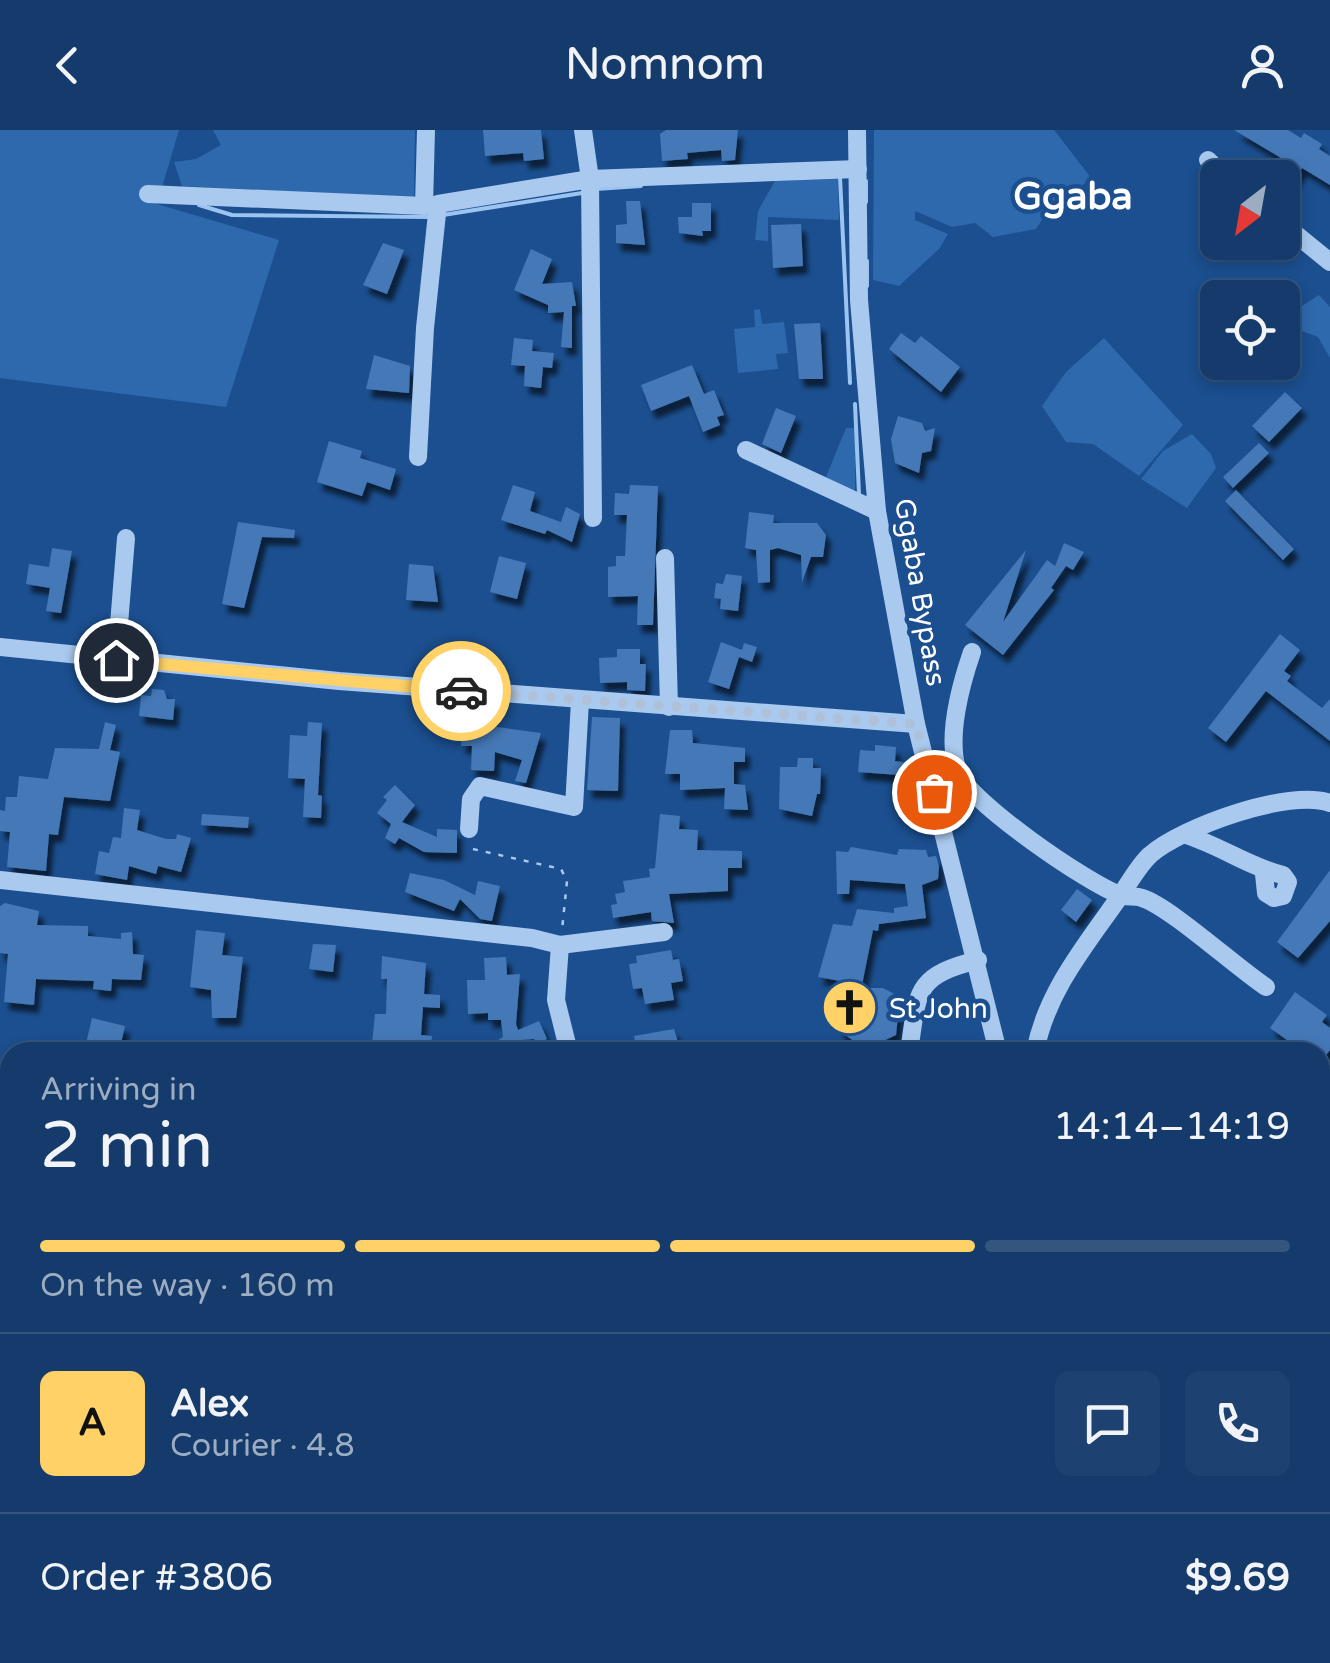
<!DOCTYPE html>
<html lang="en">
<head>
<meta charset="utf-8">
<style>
	body { margin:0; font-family:"Varela Round",sans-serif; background:#1d4271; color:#f1f3f6; height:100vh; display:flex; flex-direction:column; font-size:38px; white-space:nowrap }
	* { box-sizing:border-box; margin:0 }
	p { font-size:32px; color:#9dadc1 }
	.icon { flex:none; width:55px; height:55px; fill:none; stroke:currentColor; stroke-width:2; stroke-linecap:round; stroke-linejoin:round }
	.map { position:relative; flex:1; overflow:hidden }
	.side { position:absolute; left:0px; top:912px; width:1330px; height:622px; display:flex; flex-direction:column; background:#143b6b; border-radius:30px 30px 0 0; box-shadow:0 5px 15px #0003,0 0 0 2px #33557e }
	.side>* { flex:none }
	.needle { width:65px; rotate:211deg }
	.controls { position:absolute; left:1200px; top:30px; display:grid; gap:20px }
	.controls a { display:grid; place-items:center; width:100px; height:100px; border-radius:15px; background:#143b6b; box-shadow:0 5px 15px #0003,0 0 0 2px #33557e; font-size:50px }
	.pin { position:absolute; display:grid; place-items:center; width:85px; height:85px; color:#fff; margin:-42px; border:5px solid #fff; border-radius:50%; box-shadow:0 2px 10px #0007 }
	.courier { position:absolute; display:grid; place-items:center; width:100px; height:100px; margin:-50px; border:8px solid #ffd166; border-radius:50%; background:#fff; color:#222; box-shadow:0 2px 12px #0007 }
	.summary em { font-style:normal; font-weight:600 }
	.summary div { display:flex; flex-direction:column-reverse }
	.summary { display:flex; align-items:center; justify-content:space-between; height:170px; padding:0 40px }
	h1 { font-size:65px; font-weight:600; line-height:75px }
	.bar { display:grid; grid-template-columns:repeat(4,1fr); gap:15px 10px; align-content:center; height:120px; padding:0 40px }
	.bar i { height:12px; border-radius:8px; background:#33557e }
	.bar .active { background:#ffd166 }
	.bar p { grid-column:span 4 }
	.line { display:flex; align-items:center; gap:25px; padding:0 40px; border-top:2px solid #33557e }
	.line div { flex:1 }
	.round { display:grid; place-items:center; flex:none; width:105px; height:105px; border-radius:15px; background:#1d4271 }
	header { display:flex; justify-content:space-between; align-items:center; height:130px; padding:0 40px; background:#143b6b; font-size:45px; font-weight:600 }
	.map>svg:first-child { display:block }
</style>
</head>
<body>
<header><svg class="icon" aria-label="back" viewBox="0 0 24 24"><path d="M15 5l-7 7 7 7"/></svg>Nomnom<svg class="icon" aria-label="person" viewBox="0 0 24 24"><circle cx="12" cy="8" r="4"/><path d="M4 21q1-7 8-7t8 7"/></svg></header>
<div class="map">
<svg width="1330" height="1533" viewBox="0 0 1330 1533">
	<defs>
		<filter id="shadow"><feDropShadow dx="5" dy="8" stdDeviation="2.5" flood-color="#0009"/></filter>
	</defs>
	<rect width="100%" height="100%" fill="#1b4f8f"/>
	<!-- green -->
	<g fill="#2e69ad">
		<path d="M 0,0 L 179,0 L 157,74 L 279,110 L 226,277 L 0,248 Z"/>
		<path d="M 213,0 L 415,0 L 414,68 L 182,56 L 174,32 L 196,29 L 221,15 Z"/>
		<path d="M 874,0 L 1054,0 L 1092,49 L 1052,74 L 1036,99 L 993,107 L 975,93 L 952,97 L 915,81 L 915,90 L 948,104 L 939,119 L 899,156 L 873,150 Z"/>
		<path d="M 838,49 L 839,90 L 768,87 L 768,111 L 755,110 L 758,81 L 775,51 Z"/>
		<path d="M 1319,165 L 1330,177 L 1330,228 L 1318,207 L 1297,199 L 1299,178 Z"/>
		<path d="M 760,179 L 762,194 L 784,192 L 788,223 L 776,224 L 778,239 L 738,243 L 734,199 L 755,197 L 754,180 Z"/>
		<path d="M 1104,208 L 1183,295 L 1139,346 L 1093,314 L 1066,312 L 1042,276 L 1066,242 Z"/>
		<path d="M 846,298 L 856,298 L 855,363 L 826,347 Z"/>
		<path d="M 1192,304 L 1211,324 L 1216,338 L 1187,378 L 1141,349 L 1163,321 Z"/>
	</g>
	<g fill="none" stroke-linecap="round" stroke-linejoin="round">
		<!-- stream -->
		<g stroke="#9cc4f0" stroke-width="4">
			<path d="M 840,47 L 850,253"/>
			<path d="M 866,51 L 866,72"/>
			<path d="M 596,59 L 641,56"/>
			<path d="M 199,75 L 232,85 L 429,87"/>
			<path d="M 443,85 L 582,63"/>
			<path d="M 867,156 L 867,131"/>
			<path d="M 855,274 L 859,364"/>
		</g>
	</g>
	<!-- building -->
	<g fill="#4478b7" filter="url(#shadow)">
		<path d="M 483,0 L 541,0 L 544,29 L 524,31 L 523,23 L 485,26 Z"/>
		<path d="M 666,0 L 738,0 L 735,30 L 722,31 L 721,20 L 687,23 L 688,29 L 662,31 L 660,4 Z"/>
		<path d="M 1234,0 L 1288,0 L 1301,8 L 1304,3 L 1322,14 L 1319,19 L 1330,26 L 1330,55 L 1302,38 L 1293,53 L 1278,44 L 1286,31 Z"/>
		<path d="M 626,71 L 640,71 L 645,115 L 616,113 L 616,95 L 627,94 Z"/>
		<path d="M 692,73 L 711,73 L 711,101 L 702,101 L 703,106 L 679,103 L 678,87 L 692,87 Z"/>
		<path d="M 801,94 L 803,136 L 773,138 L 771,95 Z"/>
		<path d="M 383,113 L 404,120 L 387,164 L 363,155 Z"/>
		<path d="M 531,119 L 552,129 L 542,154 L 572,152 L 576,176 L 572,176 L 572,218 L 561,217 L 564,182 L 548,183 L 548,175 L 514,160 Z"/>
		<path d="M 820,193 L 823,249 L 799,249 L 794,194 Z"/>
		<path d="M 901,203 L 915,213 L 921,206 L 960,237 L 941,262 L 889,219 Z"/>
		<path d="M 514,208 L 533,210 L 532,221 L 554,223 L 552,238 L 543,237 L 541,258 L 524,256 L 525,236 L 511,235 Z"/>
		<path d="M 374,225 L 410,236 L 409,263 L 366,259 Z"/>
		<path d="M 692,235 L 704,264 L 714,260 L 724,285 L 717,287 L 720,295 L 703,302 L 689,266 L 651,281 L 641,255 Z"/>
		<path d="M 1285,262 L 1302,278 L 1269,312 L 1252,296 Z"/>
		<path d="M 776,278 L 796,286 L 781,323 L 762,314 Z"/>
		<path d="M 898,286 L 922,293 L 925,301 L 935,298 L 931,321 L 922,323 L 919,343 L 895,333 L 891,309 Z"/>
		<path d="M 329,311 L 362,321 L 360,328 L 396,339 L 390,360 L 367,352 L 362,366 L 317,352 Z"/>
		<path d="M 1259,313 L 1269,323 L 1233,358 L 1223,347 Z"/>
		<path d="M 513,355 L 535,362 L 530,381 L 561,392 L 566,377 L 580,384 L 572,412 L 547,400 L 545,404 L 501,390 Z"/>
		<path d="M 630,355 L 658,356 L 653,495 L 637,495 L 638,466 L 608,467 L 608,437 L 616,436 L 616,426 L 625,426 L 627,385 L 614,385 L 615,363 L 629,364 Z"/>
		<path d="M 1236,360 L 1294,419 L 1283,430 L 1225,371 Z"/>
		<path d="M 749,382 L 774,385 L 773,393 L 817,393 L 826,405 L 823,427 L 811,427 L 802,452 L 801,425 L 778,418 L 770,420 L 770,452 L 758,453 L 756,420 L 745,418 Z"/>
		<path d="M 238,392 L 295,400 L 294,408 L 262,407 L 244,478 L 222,474 Z"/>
		<path d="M 1064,413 L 1084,422 L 1073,440 L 1066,436 L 1051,458 L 1054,460 L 1003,525 L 965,495 L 1026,420 L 1003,492 L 1047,430 L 1055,436 Z"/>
		<path d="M 52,418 L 72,421 L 61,483 L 46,481 L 50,458 L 26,454 L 29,434 L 49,437 Z"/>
		<path d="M 499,426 L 526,433 L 517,469 L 490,462 Z"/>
		<path d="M 409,434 L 433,436 L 438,472 L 406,470 Z"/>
		<path d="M 726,444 L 742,446 L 738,481 L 720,479 L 721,469 L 714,468 L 716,453 L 723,454 Z"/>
		<path d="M 1280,504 L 1300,520 L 1284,541 L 1291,546 L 1287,551 L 1322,578 L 1330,569 L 1330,611 L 1266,561 L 1226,612 L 1208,598 Z"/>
		<path d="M 721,512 L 742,520 L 744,513 L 757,517 L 752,532 L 739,527 L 729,559 L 708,552 Z"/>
		<path d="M 617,519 L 640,519 L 640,534 L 646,534 L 645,561 L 627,560 L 627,552 L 600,553 L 599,528 L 617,527 Z"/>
		<path d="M 152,559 L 164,560 L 167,569 L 175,569 L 173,590 L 139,586 L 141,565 L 151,566 Z"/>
		<path d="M 592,587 L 620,588 L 618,661 L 587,660 Z"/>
		<path d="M 105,592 L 116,595 L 110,620 L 120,622 L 110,671 L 64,667 L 58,705 L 49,704 L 46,741 L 7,737 L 10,702 L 0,701 L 0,680 L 5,681 L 6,667 L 17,667 L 19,646 L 48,649 L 55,618 L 99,619 Z"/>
		<path d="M 308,592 L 322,593 L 318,665 L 322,666 L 321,688 L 303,687 L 305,649 L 288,648 L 290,605 L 307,606 Z"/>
		<path d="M 474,594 L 541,603 L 526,653 L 515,651 L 522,630 L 495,622 L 494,641 L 471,640 L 472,616 L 461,616 L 462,598 L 474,599 Z"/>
		<path d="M 670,600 L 692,600 L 693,613 L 745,618 L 745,632 L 734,632 L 734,654 L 745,655 L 748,680 L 724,679 L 725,658 L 680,660 L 680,644 L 665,644 Z"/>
		<path d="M 875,615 L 896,617 L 895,631 L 913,634 L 911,653 L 898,651 L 899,645 L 858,642 L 860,620 L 875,621 Z"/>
		<path d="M 798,628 L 813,628 L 813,638 L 821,638 L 820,664 L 817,664 L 812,686 L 779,679 L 780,637 L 797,637 Z"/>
		<path d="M 395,655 L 415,675 L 402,692 L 437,707 L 437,699 L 457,700 L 457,723 L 424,722 L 399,708 L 395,714 L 385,708 L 391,694 L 377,683 L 387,670 L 383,667 Z"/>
		<path d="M 124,678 L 140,680 L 137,700 L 166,709 L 176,709 L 177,704 L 191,708 L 181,742 L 158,736 L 156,744 L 129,736 L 127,750 L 95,744 L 99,721 L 109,723 L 113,707 L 121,708 Z"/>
		<path d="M 202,684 L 249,687 L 248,698 L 201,695 Z"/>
		<path d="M 660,684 L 680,686 L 679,699 L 698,700 L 697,720 L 742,721 L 742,738 L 728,738 L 728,761 L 669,764 L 674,793 L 652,791 L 651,782 L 613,788 L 611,775 L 617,774 L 615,764 L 625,762 L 623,751 L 650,747 L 649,739 L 655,738 Z"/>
		<path d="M 851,717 L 897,725 L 899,719 L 926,720 L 928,727 L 936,726 L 939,736 L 938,749 L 922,755 L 926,788 L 879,794 L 878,801 L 873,800 L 862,855 L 818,847 L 833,794 L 852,796 L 857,779 L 894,783 L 894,778 L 908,776 L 905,754 L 850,750 L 849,764 L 837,764 L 836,721 L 848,722 Z"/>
		<path d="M 1330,740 L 1330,791 L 1298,828 L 1277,812 Z"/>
		<path d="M 410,743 L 444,750 L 475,765 L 478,751 L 500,756 L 492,791 L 480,789 L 460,769 L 454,781 L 405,762 Z"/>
		<path d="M 1077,759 L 1092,770 L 1076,792 L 1061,780 Z"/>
		<path d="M 5,773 L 39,781 L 37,795 L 88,796 L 88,806 L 121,809 L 121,803 L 132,802 L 133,824 L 144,825 L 141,850 L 112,849 L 111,861 L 93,859 L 94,851 L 36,849 L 34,875 L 4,872 L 8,824 L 0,823 L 0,776 Z"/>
		<path d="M 196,800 L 225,803 L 222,825 L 243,827 L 236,888 L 212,888 L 211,860 L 190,857 Z"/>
		<path d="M 313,814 L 336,815 L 333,842 L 309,839 Z"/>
		<path d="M 671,820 L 673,830 L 679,829 L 683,851 L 671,853 L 674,870 L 645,874 L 642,858 L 633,859 L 629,834 L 637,833 L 636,826 Z"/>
		<path d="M 382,826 L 426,833 L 424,864 L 440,865 L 440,878 L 423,877 L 421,905 L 432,906 L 430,922 L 376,922 L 372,914 L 375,884 L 386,884 L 387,849 L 381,849 Z"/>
		<path d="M 506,827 L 507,845 L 520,844 L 516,894 L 518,900 L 539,891 L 547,909 L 536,914 L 534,909 L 495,912 L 503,907 L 501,890 L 488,890 L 488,883 L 468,884 L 467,850 L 485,850 L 484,828 Z"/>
		<path d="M 870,858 L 883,858 L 900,867 L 896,905 L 879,913 L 857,913 L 839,901 L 842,869 Z"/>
		<path d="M 1295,862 L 1327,885 L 1322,892 L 1330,898 L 1330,920 L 1324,928 L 1306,914 L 1301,920 L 1270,898 Z"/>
		<path d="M 92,888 L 125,896 L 119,922 L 84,922 Z"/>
		<path d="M 674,899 L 681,922 L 637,922 L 634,906 Z"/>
	</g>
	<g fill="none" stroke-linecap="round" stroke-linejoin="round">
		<!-- path -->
		<path stroke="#a9c9ee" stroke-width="2.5" stroke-dasharray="5 8" stroke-linecap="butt" d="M 473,719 L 561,739 L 567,751 L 562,800"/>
		<!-- minor -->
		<g stroke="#a9c9ee" stroke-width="18">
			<path d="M 426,0 L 424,76 L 432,75"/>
			<path d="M 583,0 L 590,49 L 858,39"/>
			<path d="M 857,0 L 859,170 L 877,381 L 916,594 L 998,922"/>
			<path d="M 1208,30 L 1226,48"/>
			<path d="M 148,64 L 424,76"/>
			<path d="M 1282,93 L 1330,132"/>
			<path d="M 746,320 L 877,381"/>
			<path d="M 418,327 L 425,198 L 438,74 L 590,49 L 593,388"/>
			<path d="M 665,428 L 669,577"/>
			<path d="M 0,517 L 339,551 L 916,594"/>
			<path d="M 972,522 C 961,554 946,608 958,642 C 969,672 1087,753 1120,765 C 1127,768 1135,765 1142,768 C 1169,776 1237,838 1266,857"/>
			<path d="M 116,531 L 126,408"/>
			<path d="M 469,699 L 471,669 L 480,656 L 574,677 L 580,571"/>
			<path d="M 1186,705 C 1221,716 1249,737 1283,745 L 1288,752 L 1283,766 L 1274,768 L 1266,763 L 1264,744"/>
			<path d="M 0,750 L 532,808 L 560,815 L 556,870 L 569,922"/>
			<path d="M 560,815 L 664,802"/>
			<path d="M 909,922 C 918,861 914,846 978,830"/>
			<path d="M 1035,922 C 1046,863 1084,817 1118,769 C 1128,755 1138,736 1150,725 C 1182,697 1290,658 1330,673"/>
			<path d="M 0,975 L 10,975"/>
			<path d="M 1320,1026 L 1330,1020"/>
			<path d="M 1320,1345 L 1330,1356"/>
			<path d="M 0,1373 L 10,1378"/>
			<path d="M 361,1525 L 362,1533"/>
			<path d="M 1176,1525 L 1178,1533"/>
			<path d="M 557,1531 L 559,1525"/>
			<path d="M 44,1533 L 50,1525"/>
			<path d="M 832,1533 L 835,1525"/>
			<path d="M 980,1533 L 1019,1525"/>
		</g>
	</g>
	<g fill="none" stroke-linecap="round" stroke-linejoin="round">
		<!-- done -->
		<path stroke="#afc1d8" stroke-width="10" stroke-dasharray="0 18" d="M 461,561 L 916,594 L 934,662"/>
		<!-- route -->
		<path stroke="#ffd166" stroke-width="12" d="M 116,530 L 461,561"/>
	</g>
	<!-- icons -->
	<defs>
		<symbol id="church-disc" viewBox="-11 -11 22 22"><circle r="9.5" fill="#ffd166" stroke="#1b4f8f"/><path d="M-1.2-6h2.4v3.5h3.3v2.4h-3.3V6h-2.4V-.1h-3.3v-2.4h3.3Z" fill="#111"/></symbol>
	</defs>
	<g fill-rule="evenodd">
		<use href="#church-disc" x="818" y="846" width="63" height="63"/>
	</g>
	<g text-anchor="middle" stroke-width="9" stroke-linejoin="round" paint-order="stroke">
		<!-- street labels -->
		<g font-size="28" fill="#fff" stroke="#1b4f8f">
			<text transform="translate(921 462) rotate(80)" y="10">Ggaba Bypass</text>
		</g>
		<!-- poi labels -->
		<g font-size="28" fill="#fff" stroke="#1b4f8f" text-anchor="start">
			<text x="889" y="888">St John</text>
		</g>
		<!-- district labels -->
		<g font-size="38" font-weight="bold" fill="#fff" stroke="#1b4f8f">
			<text x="1073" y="79">Ggaba</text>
		</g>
	</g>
</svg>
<div class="controls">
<a><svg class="needle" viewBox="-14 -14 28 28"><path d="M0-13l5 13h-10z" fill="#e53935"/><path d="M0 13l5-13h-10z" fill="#9dadc1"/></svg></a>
<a><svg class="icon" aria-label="locate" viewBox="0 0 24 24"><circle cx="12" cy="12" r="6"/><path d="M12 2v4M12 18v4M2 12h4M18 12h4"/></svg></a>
</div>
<div class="pin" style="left:934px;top:662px;background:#ea580c"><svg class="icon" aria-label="bag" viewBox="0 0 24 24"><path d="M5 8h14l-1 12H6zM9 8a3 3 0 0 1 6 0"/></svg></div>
<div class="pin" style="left:116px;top:530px;background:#1f2937"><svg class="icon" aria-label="home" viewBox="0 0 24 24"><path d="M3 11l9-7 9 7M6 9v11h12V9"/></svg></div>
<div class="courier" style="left:461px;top:561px"><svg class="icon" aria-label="car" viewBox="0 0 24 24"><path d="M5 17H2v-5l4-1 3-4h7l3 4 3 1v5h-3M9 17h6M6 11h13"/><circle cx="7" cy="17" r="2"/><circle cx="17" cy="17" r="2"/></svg></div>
<section class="side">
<div class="summary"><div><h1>2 min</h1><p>Arriving in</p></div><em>14:14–14:19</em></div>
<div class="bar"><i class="active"></i><i class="active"></i><i class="active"></i><i></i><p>On the way · 160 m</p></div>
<div class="line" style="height:180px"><b class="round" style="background:#ffd166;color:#111">A</b><div><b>Alex</b><p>Courier · 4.8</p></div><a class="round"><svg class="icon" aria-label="chat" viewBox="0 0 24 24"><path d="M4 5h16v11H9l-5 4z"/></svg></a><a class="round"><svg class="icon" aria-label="phone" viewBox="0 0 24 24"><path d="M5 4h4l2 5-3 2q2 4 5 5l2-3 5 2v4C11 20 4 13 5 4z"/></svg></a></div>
<div class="line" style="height:130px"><div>Order #3806</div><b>$9.69</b></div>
</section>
</div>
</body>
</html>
